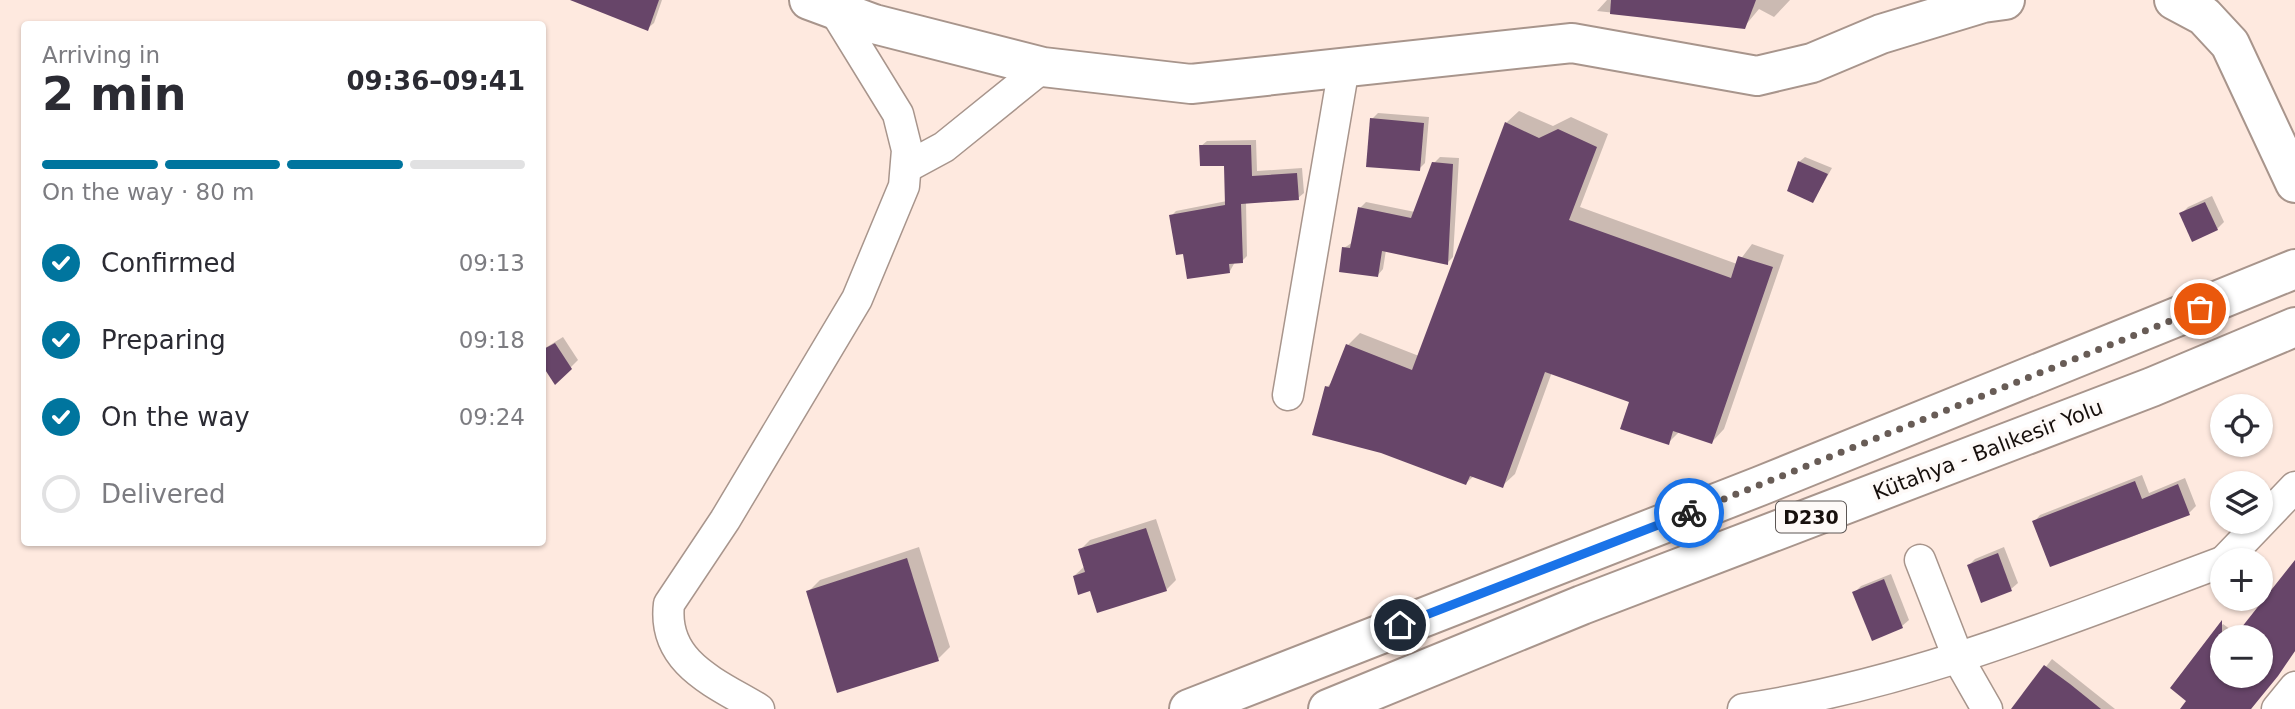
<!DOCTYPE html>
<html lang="en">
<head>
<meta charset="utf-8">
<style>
	body { margin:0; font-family:"DejaVu Sans",sans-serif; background:#f7f7f7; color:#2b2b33; height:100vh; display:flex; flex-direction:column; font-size:26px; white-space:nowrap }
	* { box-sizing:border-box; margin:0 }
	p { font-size:23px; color:#7c7c81 }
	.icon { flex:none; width:38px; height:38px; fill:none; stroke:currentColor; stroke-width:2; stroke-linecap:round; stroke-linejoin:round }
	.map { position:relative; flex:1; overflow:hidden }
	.details { position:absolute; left:21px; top:21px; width:525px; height:525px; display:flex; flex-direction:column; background:#fff; border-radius:7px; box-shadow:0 2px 5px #0004 }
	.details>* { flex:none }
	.tools { position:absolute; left:2210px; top:394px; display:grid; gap:14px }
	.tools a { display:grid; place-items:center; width:63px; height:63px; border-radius:50%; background:#fff; box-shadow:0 2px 5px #0004; font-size:35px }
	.pin { position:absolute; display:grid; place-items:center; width:60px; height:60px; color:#fff; margin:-30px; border:4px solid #fff; border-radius:50%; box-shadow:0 2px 7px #0007 }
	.courier { position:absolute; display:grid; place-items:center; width:70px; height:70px; margin:-35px; border:5px solid #1a73e8; border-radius:50%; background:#fff; color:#222; box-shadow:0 2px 9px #0007 }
	.overview em { font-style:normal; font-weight:800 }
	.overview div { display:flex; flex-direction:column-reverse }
	.overview { display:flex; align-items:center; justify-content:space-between; height:119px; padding:0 21px }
	h1 { font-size:46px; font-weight:800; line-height:52px }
	.bar { display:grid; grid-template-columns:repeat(4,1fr); gap:10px 7px; align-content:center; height:84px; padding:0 21px }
	.bar i { height:9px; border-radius:5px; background:#e1e1e2 }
	.bar .current { background:#00759e }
	.bar p { grid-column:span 4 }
	ol { padding:0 21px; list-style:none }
	li { display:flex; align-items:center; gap:21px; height:77px }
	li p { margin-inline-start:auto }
	li .icon { padding:7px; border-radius:50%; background:#00759e; color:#fff; stroke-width:4 }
	li:last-child { color:#7c7c81 }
	li i { width:38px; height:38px; border:4px solid #e1e1e2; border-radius:50% }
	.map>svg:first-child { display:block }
</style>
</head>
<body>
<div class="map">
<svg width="2295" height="709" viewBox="0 0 2295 709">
	<rect width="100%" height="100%" fill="#fee9df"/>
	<!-- shadow -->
	<g fill="#0003" fill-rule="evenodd">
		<path d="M 581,0 L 662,0 L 654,23 L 647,29 Z"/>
		<path d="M 1607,0 L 1790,0 L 1774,17 L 1759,9 L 1744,27 L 1597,11 Z"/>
		<path d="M 1519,111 L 1553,126 L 1571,117 L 1608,134 L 1580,207 L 1737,264 L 1752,244 L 1784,255 L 1724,429 L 1712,442 L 1680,431 L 1668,443 L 1631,401 L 1552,372 L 1515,474 L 1502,486 L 1474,476 L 1466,483 L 1327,387 L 1334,380 L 1348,345 L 1360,333 L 1419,356 L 1506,123 Z"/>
		<path d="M 1378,113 L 1429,117 L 1425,163 L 1419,169 L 1372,119 Z"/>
		<path d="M 1256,140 L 1257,171 L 1302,168 L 1304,193 L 1298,198 L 1246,202 L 1247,256 L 1242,261 L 1235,262 L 1230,271 L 1185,252 L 1171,216 L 1176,211 L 1227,201 L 1226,164 L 1201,146 L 1207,141 Z"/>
		<path d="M 1440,157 L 1459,158 L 1453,257 L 1447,263 L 1386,250 L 1383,269 L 1377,276 L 1344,248 L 1353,242 L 1360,208 L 1366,202 L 1415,212 L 1434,163 Z"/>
		<path d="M 1805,157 L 1832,168 L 1813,201 L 1799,162 Z"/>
		<path d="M 2212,196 L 2224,222 L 2217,229 L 2181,214 L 2188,207 Z"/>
		<path d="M 563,337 L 578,360 L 556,382 L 542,350 Z"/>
		<path d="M 2142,475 L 2149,493 L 2185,478 L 2196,506 L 2189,513 L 2124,540 L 2034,522 L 2040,515 Z"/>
		<path d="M 1156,519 L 1176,580 L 1166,590 L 1074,576 L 1085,566 L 1080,550 L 1090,540 Z"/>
		<path d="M 919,547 L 950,647 L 938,659 L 808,592 L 820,580 Z"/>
		<path d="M 2004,547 L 2018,583 L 2011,589 L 1969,565 L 1975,559 Z"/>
		<path d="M 2295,561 L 2295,651 L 2251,709 L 2182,709 L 2189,700 L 2217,631 L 2223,624 L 2238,635 ZM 2222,637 L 2261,637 L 2261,676 L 2222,676 Z"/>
		<path d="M 1891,574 L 1909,620 L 1902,626 L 1872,638 L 1854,593 L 1861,586 Z"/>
		<path d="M 2052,659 L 2115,709 L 2013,709 Z"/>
	</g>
	<!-- building -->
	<g fill="#674569">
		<path d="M 570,0 L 659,0 L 648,31 Z"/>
		<path d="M 1611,0 L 1756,0 L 1745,29 L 1610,14 Z"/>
		<path d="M 1370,118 L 1424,123 L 1420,171 L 1366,167 Z"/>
		<path d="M 1505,122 L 1539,138 L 1558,129 L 1597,147 L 1569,220 L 1731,278 L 1738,256 L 1773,267 L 1712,444 L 1673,431 L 1669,445 L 1620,429 L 1629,402 L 1545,372 L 1503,488 L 1470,476 L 1466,485 L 1381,453 L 1312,435 L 1325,386 L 1329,387 L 1346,344 L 1412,370 Z"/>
		<path d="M 1199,145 L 1251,145 L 1252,176 L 1297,173 L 1299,200 L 1241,204 L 1243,263 L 1229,264 L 1230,273 L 1187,279 L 1183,254 L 1176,255 L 1169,215 L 1225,205 L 1224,166 L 1200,166 Z"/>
		<path d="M 1798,161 L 1828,174 L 1813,203 L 1787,191 Z"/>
		<path d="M 1432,162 L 1453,164 L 1448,265 L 1382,251 L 1378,277 L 1339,272 L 1342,247 L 1350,248 L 1358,207 L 1411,218 Z"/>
		<path d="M 2205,202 L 2218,230 L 2192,242 L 2179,213 Z"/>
		<path d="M 555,343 L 572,369 L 555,385 L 542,365 L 542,350 Z"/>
		<path d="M 2135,481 L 2142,499 L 2178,484 L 2190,515 L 2050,567 L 2032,521 Z"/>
		<path d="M 1146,528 L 1167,591 L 1097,613 L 1090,591 L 1078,595 L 1073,576 L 1085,572 L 1078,549 Z"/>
		<path d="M 1998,553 L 2012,591 L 1981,603 L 1967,565 Z"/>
		<path d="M 907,558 L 939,661 L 837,693 L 806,591 Z"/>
		<path d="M 2295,560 L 2295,651 L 2278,676 L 2251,709 L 2180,709 L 2186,701 L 2170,688 L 2222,620 L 2222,676 L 2261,676 L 2261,637 L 2234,637 Z"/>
		<path d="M 1884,579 L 1903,628 L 1872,641 L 1852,592 Z"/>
		<path d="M 2044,665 L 2070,684 L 2101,709 L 2011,709 Z"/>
	</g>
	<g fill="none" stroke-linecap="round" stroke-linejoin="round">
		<defs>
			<g id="street">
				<path d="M 907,167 L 944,147 L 1043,67"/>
				<path d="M 1288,395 L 1344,67"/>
				<path d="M 1920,560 L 1959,660 L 1987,709"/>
				<path d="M 2225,560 L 2295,487"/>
				<path d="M 759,709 C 716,683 662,663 669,604 L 725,520 L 857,299 L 904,186 L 907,150 L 898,114 L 834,10"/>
				<path d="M 1743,709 C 1909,685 2066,620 2222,562"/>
				<path d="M 2277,709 L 2295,687"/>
			</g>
			<g id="secondary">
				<path d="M 809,0 L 874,24 L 1043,67 L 1191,84 L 1572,43 L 1757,76 L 1812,63 L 1881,34 L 1983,3 L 2005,0"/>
				<path d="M 2174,0 L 2204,16 L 2230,44 L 2295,183"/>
			</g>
			<g id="highway">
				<path d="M 1189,709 L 1760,486 L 2295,269"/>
				<path d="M 1328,709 L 1582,605 L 2152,387 L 2295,327"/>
			</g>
		</defs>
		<!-- street casing -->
		<use href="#street" stroke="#a8958c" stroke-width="33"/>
		<!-- secondary casing -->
		<use href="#secondary" stroke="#a8958c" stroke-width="42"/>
		<!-- highway casing -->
		<use href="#highway" stroke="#a8958c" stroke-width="42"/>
		<!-- street -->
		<use href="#street" stroke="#fff" stroke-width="30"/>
		<!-- secondary -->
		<use href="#secondary" stroke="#fff" stroke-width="38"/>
		<!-- highway -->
		<use href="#highway" stroke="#fff" stroke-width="38"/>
	</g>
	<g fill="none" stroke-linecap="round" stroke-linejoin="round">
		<!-- done -->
		<path stroke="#685c56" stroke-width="7" stroke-dasharray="0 12.6" d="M 1689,513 L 2200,309"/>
		<!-- route -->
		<path stroke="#1a73e8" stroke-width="9" d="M 1400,625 L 1689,513"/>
	</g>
	<g text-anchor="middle" stroke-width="7" stroke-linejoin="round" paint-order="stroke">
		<!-- shield labels -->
		<rect fill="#fefaf8" stroke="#5c5654" stroke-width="2" x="1776" y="501.5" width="70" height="31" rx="5"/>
		<g font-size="19" font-weight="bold" fill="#17100d">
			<text x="1811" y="524">D230</text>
		</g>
		<!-- street labels -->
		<g font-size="21" fill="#17100d" stroke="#fefaf8">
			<text transform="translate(1988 450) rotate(-21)" y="7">Kütahya - Balıkesir Yolu</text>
		</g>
	</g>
</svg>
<div class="tools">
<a><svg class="icon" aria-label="locate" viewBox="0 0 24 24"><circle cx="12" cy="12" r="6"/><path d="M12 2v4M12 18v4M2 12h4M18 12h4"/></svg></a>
<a><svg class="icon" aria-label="layers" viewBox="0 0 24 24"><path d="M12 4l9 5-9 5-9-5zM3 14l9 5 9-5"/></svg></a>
<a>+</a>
<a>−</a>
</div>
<div class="pin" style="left:2200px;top:309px;background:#ea580c"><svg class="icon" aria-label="bag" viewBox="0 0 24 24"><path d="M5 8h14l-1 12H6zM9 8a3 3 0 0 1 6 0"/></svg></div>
<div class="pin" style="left:1400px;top:625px;background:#1f2937"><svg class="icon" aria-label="home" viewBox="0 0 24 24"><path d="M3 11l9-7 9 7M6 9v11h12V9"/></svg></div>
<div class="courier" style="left:1689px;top:513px"><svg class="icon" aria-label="bike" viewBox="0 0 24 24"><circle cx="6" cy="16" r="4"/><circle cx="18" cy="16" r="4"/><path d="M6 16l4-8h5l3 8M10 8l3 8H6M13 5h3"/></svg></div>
<section class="details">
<div class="overview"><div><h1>2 min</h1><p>Arriving in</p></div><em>09:36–09:41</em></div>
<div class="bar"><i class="current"></i><i class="current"></i><i class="current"></i><i></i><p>On the way · 80 m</p></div>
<ol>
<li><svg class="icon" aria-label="check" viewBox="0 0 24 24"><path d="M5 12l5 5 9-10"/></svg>Confirmed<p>09:13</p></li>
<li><svg class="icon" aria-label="check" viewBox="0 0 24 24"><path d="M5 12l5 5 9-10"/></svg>Preparing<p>09:18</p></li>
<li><svg class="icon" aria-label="check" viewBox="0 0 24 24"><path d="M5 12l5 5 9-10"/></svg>On the way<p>09:24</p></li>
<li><i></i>Delivered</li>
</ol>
</section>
</div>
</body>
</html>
